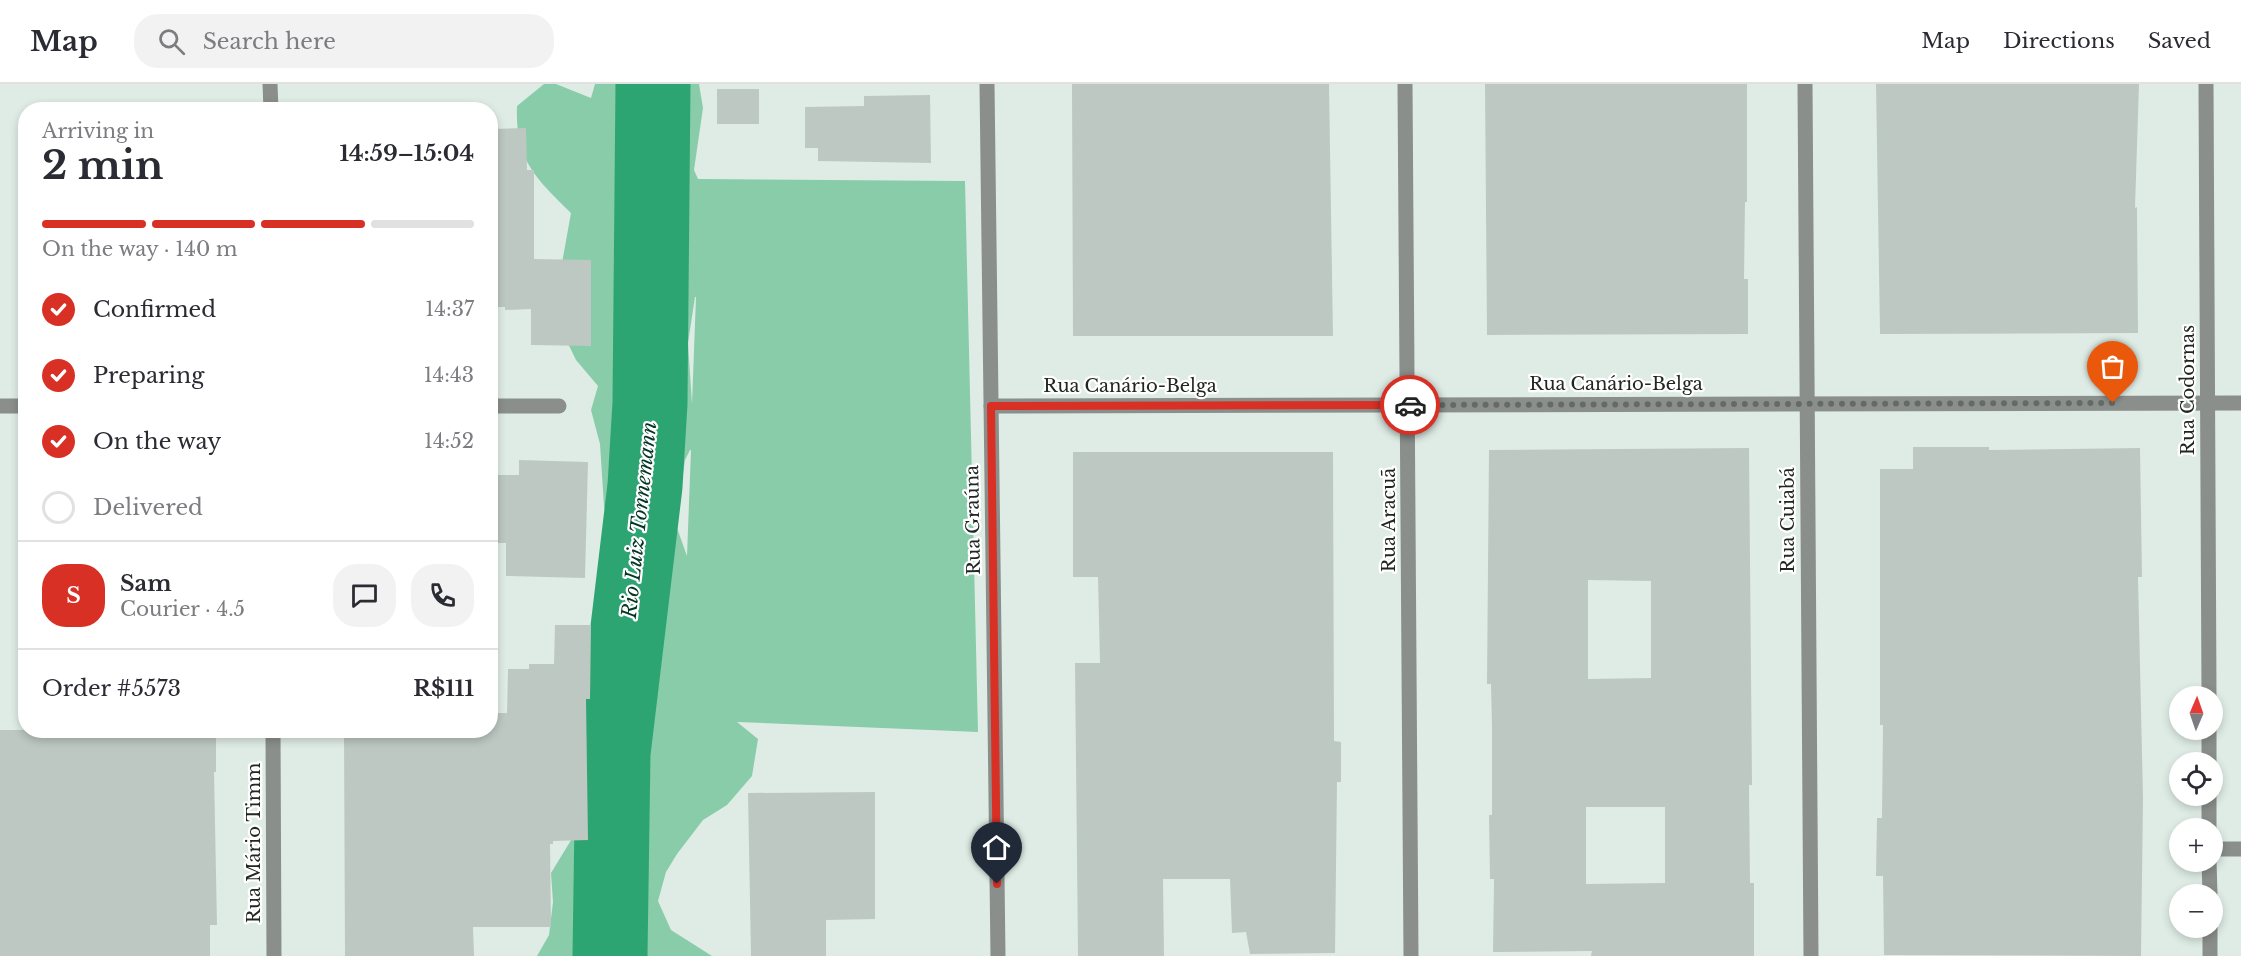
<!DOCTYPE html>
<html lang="en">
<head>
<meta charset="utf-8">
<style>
	body { margin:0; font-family:"Libre Baskerville",serif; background:#f2f2f3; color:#2b2b33; height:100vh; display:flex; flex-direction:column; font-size:22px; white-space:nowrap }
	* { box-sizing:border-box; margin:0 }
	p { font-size:20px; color:#7c7c81 }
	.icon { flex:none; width:33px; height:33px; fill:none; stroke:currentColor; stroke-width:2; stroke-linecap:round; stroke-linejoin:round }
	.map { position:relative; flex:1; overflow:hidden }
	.sheet { position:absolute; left:18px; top:18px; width:480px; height:636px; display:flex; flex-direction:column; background:#fff; border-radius:24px; box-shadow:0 3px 9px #0003 }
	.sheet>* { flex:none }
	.needle { width:39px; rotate:2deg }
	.tools { position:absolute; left:2169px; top:602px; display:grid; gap:12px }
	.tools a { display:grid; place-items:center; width:54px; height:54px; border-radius:50%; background:#fff; box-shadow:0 3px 9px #0003; font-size:30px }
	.pin { position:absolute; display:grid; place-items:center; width:51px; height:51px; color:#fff; margin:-62px -26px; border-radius:50% 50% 50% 0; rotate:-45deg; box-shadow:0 0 6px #0007 }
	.pin .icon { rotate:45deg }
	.courier { position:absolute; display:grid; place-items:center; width:60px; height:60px; margin:-30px; border:4px solid #d93025; border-radius:50%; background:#fff; color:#222; box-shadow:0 2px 8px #0007 }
	.head em { font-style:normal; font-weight:700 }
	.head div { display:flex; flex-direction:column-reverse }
	.head { display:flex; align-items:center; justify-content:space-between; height:102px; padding:0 24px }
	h1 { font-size:39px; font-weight:700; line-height:45px }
	.bar { display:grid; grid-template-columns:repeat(4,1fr); gap:9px 6px; align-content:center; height:72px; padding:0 24px }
	.bar i { height:8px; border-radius:4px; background:#e1e1e2 }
	.bar .current { background:#d93025 }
	.bar p { grid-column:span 4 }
	.line { display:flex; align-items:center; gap:15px; padding:0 24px; border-top:2px solid #e1e1e2 }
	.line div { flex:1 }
	.round { display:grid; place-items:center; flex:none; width:63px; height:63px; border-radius:24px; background:#f2f2f3 }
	ol { padding:0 24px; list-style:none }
	li { display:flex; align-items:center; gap:18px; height:66px }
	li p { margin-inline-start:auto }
	li .icon { padding:6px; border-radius:50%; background:#d93025; color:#fff; stroke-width:4 }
	li:last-child { color:#7c7c81 }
	li i { width:33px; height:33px; border:3px solid #e1e1e2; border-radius:50% }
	header { display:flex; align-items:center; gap:36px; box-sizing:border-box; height:84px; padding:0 30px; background:#fff; border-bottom:2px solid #e1e1e2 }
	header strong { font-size:28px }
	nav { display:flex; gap:33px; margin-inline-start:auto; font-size:21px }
	.search { width:420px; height:54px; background:#f2f2f3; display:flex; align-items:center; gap:15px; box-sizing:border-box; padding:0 21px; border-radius:24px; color:#7c7c81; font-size:22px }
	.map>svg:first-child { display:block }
</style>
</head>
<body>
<header>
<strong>Map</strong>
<div class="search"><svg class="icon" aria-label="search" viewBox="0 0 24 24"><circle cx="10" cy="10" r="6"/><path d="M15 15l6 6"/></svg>Search here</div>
<nav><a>Map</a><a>Directions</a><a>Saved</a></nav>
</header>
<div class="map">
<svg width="2241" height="872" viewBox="0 0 2241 872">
	<rect width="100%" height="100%" fill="#dfece5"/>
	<!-- green -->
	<path fill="#89cca9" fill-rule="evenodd" d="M 544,0 L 556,0 L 591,14 L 595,0 L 644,0 L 641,99 L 645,193 L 636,455 L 659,369 L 663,281 L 663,0 L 699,0 L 703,24 L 694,86 L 698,95 L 965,97 L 978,648 L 737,638 L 758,655 L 752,692 L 727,721 L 703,736 L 677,770 L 666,788 L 658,817 L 671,846 L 712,872 L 618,872 L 617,844 L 623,771 L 616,622 L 607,689 L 601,872 L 537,872 L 549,851 L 553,818 L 551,789 L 576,748 L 588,550 L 611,523 L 613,468 L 604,422 L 600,360 L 591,326 L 598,302 L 576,276 L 559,241 L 562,179 L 571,129 C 534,93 515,75 517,22 ZM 695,213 L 696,213 L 692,320 L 688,259 ZM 690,366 L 691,366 L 687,472 L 676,441 L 685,376 Z"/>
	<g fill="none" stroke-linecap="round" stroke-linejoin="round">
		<!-- river -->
		<path stroke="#2da573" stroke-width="75" d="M 610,872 L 613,669 L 645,402 L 650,319 L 653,0"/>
	</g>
	<!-- building -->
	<g fill="#bdc8c2" fill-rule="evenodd">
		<path d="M 1072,0 L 1329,0 L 1333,252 L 1073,252 Z"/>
		<path d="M 1485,0 L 1747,0 L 1747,118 L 1745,118 L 1744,195 L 1748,195 L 1748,250 L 1487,251 Z"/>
		<path d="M 1876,0 L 2139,0 L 2135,124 L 2137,123 L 2138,249 L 1880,250 Z"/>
		<rect x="717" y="5" width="42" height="35"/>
		<path d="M 930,11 L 931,79 L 818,77 L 818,64 L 805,64 L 805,23 L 864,22 L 864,12 Z"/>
		<path d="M 526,44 L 527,86 L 534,86 L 534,175 L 591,176 L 591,262 L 531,261 L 531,225 L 505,226 L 505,223 L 490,223 L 490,45 Z"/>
		<path d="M 1913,363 L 1989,363 L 1989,366 L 2140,364 L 2142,493 L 2138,493 L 2143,714 L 2141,872 L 1884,871 L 1883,792 L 1876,792 L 1877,734 L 1882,734 L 1883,641 L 1880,641 L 1880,385 L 1913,385 Z"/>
		<path d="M 1749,364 L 1752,701 L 1749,701 L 1750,799 L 1754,799 L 1754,872 L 1591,872 L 1592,867 L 1493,868 L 1494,795 L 1490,795 L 1489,731 L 1492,731 L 1492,642 L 1491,600 L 1487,600 L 1489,366 ZM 1588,496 L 1651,497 L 1651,594 L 1588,595 ZM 1586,723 L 1665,723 L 1665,799 L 1586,800 Z"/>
		<path d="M 1073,368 L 1333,368 L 1334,657 L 1341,658 L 1341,698 L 1337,698 L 1335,869 L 1250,870 L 1246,848 L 1232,849 L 1230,795 L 1163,795 L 1164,872 L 1078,872 L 1075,579 L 1100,579 L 1098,493 L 1073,493 Z"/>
		<path d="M 519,376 L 588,378 L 585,494 L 506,492 L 506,459 L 490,459 L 490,391 L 519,391 Z"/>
		<path d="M 555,541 L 591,541 L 590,615 L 586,615 L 588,756 L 553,757 L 553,760 L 550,760 L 551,843 L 473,843 L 474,872 L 345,872 L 344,646 L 490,646 L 490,629 L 507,629 L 508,585 L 529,585 L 529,580 L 554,580 Z"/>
		<path d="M 0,646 L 216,646 L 216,688 L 214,688 L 217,841 L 210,841 L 210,872 L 0,872 Z"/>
		<path d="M 875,708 L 875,835 L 826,836 L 826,872 L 751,872 L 748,709 Z"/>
	</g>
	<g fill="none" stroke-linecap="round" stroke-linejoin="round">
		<!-- minor -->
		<g stroke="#8a8f8c" stroke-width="15">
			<path d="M 270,0 L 271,26"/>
			<path d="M 987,0 L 998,872"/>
			<path d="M 1405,0 L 1411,872"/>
			<path d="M 1805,0 L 1811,872"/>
			<path d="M 2206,0 L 2209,612"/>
			<path d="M 0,322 L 26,322"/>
			<path d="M 490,322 L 559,322"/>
			<path d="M 991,322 L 2241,319"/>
			<path d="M 2209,645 L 2209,678"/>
			<path d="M 273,646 L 274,872"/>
			<path d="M 2209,711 L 2209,744"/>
			<path d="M 2212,765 L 2241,765"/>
			<path d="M 2209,777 L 2210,810"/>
			<path d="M 2210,843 L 2210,872"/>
		</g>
	</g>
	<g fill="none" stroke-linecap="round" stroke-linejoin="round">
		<!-- done -->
		<path stroke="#646b67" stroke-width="6" stroke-dasharray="0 10.8" d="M 1410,321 L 2113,319"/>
		<!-- route -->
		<path stroke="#d93025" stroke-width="8" d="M 997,800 L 991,322 L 1410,321"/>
	</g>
	<g text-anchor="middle" stroke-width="4.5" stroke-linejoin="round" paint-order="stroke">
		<!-- street labels -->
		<g font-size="18" fill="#212623" stroke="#fff">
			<text x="1616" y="306">Rua Canário-Belga</text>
			<text x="1130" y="308">Rua Canário-Belga</text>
			<text transform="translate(2188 306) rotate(-90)" y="6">Rua Codornas</text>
			<text transform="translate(973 436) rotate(-91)" y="6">Rua Graúna</text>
			<text transform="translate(1389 436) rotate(-90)" y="6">Rua Aracuã</text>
			<text transform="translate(1788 436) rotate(-90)" y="6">Rua Cuiabá</text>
			<text transform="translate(254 759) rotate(-90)" y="6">Rua Mário Timm</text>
		</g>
		<!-- water labels -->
		<g font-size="20" font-style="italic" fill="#033622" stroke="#fff">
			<text transform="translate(639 436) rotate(-84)" y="7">Rio Luiz Tonnemann</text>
		</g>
	</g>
</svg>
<div class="tools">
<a><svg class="needle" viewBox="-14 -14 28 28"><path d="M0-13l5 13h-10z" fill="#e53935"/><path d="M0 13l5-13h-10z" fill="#7c7c81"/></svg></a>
<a><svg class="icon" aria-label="locate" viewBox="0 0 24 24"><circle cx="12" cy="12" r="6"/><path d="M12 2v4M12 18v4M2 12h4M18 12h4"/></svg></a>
<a>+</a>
<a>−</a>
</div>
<div class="pin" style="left:2113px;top:319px;background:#ea580c"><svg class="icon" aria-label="bag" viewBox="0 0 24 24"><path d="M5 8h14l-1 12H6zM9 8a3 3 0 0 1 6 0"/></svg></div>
<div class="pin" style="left:997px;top:800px;background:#1f2937"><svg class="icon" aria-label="home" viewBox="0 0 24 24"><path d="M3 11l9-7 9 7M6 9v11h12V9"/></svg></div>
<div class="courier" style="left:1410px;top:321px"><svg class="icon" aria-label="car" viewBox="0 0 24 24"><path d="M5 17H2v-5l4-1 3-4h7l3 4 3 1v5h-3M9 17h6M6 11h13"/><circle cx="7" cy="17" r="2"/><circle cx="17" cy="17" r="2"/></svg></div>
<section class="sheet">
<div class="head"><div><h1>2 min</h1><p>Arriving in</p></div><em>14:59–15:04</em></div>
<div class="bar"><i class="current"></i><i class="current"></i><i class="current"></i><i></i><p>On the way · 140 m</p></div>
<ol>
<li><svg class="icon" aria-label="check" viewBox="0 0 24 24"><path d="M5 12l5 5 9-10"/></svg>Confirmed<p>14:37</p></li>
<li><svg class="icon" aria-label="check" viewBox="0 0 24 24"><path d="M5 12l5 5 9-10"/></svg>Preparing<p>14:43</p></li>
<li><svg class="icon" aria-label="check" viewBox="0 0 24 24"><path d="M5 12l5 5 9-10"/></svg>On the way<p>14:52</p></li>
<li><i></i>Delivered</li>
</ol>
<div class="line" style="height:108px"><b class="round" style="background:#d93025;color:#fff">S</b><div><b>Sam</b><p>Courier · 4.5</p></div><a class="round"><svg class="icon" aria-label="chat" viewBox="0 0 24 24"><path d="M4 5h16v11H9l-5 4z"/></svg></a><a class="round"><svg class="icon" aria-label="phone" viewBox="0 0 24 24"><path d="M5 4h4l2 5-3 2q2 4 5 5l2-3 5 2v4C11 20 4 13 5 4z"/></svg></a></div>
<div class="line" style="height:78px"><div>Order #5573</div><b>R$111</b></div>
</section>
</div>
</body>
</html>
